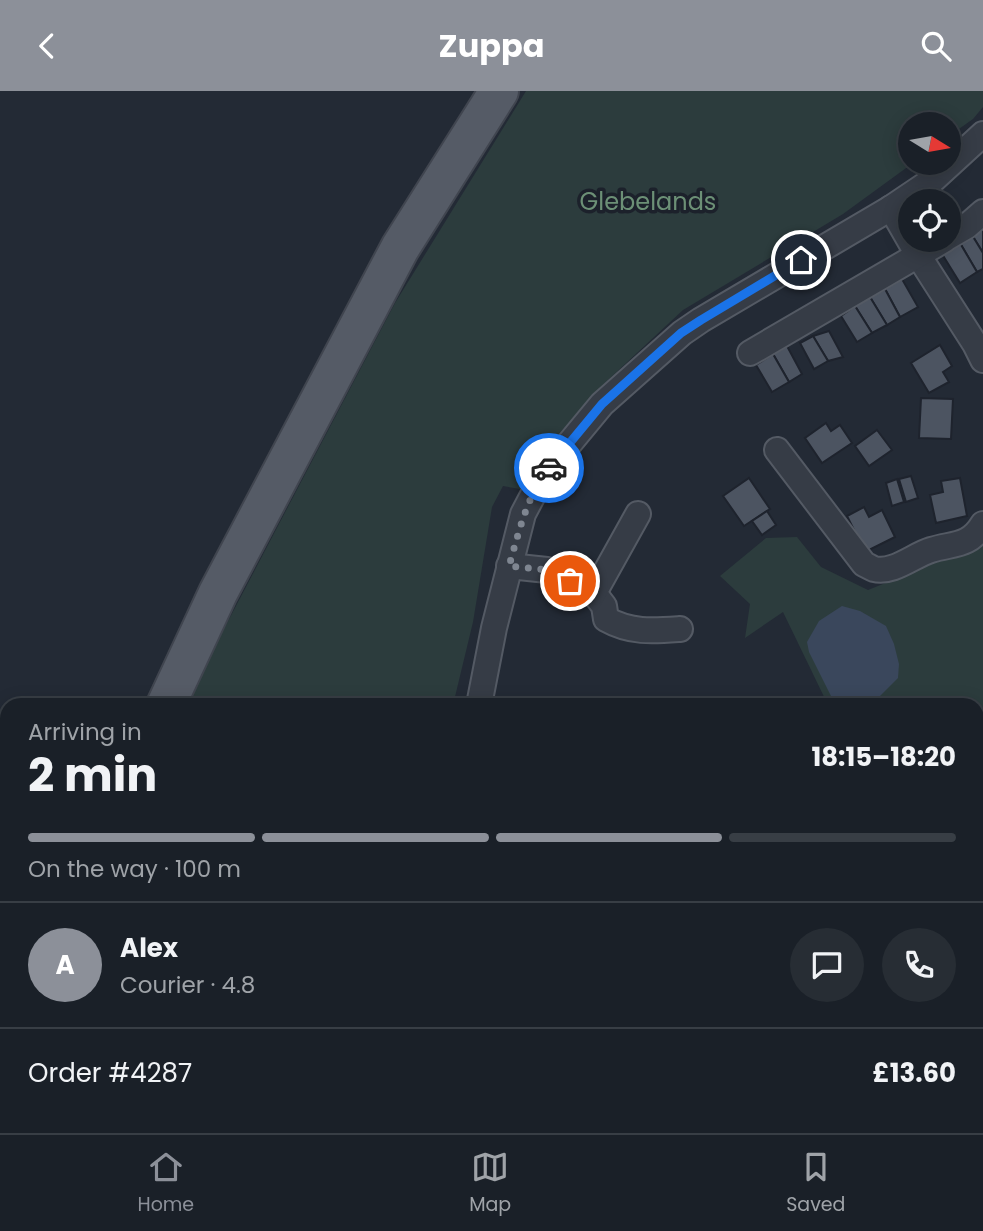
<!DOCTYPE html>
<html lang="en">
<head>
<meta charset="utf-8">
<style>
	body { margin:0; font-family:Poppins,sans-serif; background:#272d34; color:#f1f3f6; height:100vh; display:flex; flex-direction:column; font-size:26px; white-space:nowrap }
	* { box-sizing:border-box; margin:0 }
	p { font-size:23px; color:#9fa3a8 }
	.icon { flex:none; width:38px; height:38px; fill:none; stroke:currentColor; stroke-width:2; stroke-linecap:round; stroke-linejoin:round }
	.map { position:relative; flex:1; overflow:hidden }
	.panel { position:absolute; left:0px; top:607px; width:984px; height:436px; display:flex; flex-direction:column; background:#1a2028; border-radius:21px 21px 0 0; box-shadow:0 4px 18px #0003,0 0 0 2px #383e45 }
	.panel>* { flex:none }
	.needle { width:46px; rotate:101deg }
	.fabs { position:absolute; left:898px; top:21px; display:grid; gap:14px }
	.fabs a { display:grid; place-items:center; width:63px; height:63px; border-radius:50%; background:#1a2028; box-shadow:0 4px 18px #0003,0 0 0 2px #383e45; font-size:35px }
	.pin { position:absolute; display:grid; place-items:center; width:60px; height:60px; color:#fff; margin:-30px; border:4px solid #fff; border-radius:50%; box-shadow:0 2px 7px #0007 }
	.courier { position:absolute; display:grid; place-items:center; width:70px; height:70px; margin:-35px; border:5px solid #1a73e8; border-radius:50%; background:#fff; color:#222; box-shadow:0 2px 9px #0007 }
	.summary em { font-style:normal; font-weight:700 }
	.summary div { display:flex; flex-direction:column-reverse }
	.summary { display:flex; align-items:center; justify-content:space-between; height:119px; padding:0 28px }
	h1 { font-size:46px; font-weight:700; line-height:52px }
	.bar { display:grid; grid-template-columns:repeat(4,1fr); gap:10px 7px; align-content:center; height:84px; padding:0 28px }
	.bar i { height:9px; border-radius:5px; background:#383e45 }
	.bar .active { background:#8c9099 }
	.bar p { grid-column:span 4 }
	.line { display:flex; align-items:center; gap:18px; padding:0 28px; border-top:2px solid #383e45 }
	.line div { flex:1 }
	.round { display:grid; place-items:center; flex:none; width:74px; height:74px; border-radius:37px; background:#272d34 }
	header { display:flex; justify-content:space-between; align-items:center; height:91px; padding:0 28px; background:#8c9099; color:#fff; font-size:32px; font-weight:700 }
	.menu { display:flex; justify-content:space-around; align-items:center; height:98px; border-top:2px solid #383e45; background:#1a2028; font-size:19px; color:#9fa3a8 }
	.menu a { display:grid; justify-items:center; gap:4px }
	.menu .active { color:#8c9099 }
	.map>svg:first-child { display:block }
</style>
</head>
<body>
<header><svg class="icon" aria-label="back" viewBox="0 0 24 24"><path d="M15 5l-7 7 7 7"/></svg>Zuppa<svg class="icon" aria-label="search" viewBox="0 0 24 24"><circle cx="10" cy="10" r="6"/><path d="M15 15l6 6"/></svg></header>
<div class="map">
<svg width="983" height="1042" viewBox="0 0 983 1042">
	<rect width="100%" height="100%" fill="#232a35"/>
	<!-- green -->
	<g fill="#2c3c3d">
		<path d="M 526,0 L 983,0 L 983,16 L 973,28 L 949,45 L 948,33 L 910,33 L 910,72 L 913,72 L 843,123 L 683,219 L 594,302 L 529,378 L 520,398 L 503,395 L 492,416 L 473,531 L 453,614 L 187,614 L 207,570 L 395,212 Z"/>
		<path d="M 797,446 L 821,476 L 868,499 L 975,456 L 983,455 L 983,846 L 977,852 L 976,614 L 828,614 L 783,521 L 745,547 L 750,513 L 720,485 L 766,447 Z"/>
		<path d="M 983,865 L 983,1042 L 806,1042 L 810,1036 L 976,1036 L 976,869 Z"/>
		<path d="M 7,1007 L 7,1036 L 282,1036 L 278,1042 L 0,1042 L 0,1020 Z"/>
		<path d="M 329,1036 L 408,1036 L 404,1042 L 326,1042 Z"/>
		<path d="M 708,1036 L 765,1036 L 759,1042 L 702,1042 Z"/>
	</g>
	<!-- water -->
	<path fill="#3a475c" d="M 842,515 L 860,520 L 886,535 L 894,553 L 899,573 L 898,587 L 871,614 L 840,614 L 833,609 L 809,561 L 807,551 L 819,530 Z"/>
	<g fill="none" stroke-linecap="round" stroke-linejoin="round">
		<!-- stream -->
		<g stroke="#3a475c" stroke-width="7">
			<path d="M 976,869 L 983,865"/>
			<path d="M 786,1042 L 796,1036"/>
		</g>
	</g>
	<!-- building -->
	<g fill="#4c5461" stroke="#1e232d" stroke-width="2">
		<path d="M 983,138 L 983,162 L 972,144 Z"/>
		<path d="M 972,144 L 983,162 L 983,178 L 977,181 L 960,152 Z"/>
		<path d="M 960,152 L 977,181 L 960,192 L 942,163 Z"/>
		<path d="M 902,188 L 918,216 L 900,226 L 885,198 Z"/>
		<path d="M 885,198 L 900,226 L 887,234 L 870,206 Z"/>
		<path d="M 870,206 L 887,234 L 872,242 L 855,215 Z"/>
		<path d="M 855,215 L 872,242 L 857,251 L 841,225 Z"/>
		<path d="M 829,240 L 843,266 L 828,270 L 813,245 Z"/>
		<path d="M 813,245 L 828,270 L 814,278 L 800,252 Z"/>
		<path d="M 940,254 L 952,275 L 943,281 L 949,291 L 929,302 L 911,272 Z"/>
		<path d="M 787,255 L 802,283 L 789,291 L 773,263 Z"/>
		<path d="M 773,263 L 789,291 L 772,301 L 756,274 Z"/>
		<path d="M 921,307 L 953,308 L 951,348 L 919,347 Z"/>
		<path d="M 826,332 L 831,340 L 840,334 L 852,352 L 822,372 L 805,347 Z"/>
		<path d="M 877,339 L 892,359 L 869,375 L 855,355 Z"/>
		<path d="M 911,385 L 918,407 L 906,411 L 899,388 Z"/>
		<path d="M 749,387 L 770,418 L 744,435 L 723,405 Z"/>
		<path d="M 960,387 L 967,425 L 936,432 L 930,404 L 943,401 L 941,390 Z"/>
		<path d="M 897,388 L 904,411 L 892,415 L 886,392 Z"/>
		<path d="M 864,416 L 869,426 L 882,419 L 895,446 L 865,461 L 847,425 Z"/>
		<path d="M 767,420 L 776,434 L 762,444 L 752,430 Z"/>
		<path d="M 474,1036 L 496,1036 L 504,1042 L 470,1042 Z"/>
	</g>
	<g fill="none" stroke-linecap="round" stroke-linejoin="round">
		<defs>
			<path id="lane" d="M 415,1042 L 419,1036"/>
			<g id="street">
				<path d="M 891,117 L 918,164 L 975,253 L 983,269"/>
				<path d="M 948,146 L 967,135 L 983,121"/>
				<path d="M 750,262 L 944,149"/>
				<path d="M 777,359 L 864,473 C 868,475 871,477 874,478 C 893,483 914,464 931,459 C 954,452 969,456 983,433"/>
				<path d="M 509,475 L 547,479 L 594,502 L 604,515 L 606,528 C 631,542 653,540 680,538"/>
				<path d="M 594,502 L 638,423"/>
				<path d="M 479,614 L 494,537 L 523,423 L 544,383 L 602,313 L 682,242 L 701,229 L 891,117 L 934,88 L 983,43"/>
				<path d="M 297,1042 L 301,1036"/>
			</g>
			<g id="primary">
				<path d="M 166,614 L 218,502 L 400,157 L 499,0"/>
				<path d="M 0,956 L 7,944"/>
			</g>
		</defs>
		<!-- lane casing -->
		<use href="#lane" stroke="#545a64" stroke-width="16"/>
		<!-- street casing -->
		<use href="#street" stroke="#545a64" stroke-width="28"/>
		<!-- primary casing -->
		<use href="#primary" stroke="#40454f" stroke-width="42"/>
		<!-- lane -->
		<use href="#lane" stroke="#363c46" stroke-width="12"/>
		<!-- street -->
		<use href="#street" stroke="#363c46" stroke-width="24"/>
		<!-- primary -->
		<use href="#primary" stroke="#555b66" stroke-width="38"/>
	</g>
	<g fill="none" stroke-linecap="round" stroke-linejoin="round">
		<!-- done -->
		<path stroke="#7f8691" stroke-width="7" stroke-dasharray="0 12.6" d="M 549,377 C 527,404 519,441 509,475 L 547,479 L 570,490"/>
		<!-- route -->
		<path stroke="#1a73e8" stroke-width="9" d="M 549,377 L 602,313 L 681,242 L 701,229 L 801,169"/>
	</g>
	<g text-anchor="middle" stroke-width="7" stroke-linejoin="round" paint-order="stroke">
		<!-- park labels -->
		<g font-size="24" fill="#6c9076" stroke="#1c212b">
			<text x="648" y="119">Glebelands</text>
		</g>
	</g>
</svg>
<div class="fabs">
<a><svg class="needle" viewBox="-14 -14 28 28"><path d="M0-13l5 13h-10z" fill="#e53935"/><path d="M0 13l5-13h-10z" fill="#9fa3a8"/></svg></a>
<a><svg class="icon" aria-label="locate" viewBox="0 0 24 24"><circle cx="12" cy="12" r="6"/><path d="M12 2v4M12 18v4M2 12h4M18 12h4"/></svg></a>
</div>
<div class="pin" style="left:570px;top:490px;background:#ea580c"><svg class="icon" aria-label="bag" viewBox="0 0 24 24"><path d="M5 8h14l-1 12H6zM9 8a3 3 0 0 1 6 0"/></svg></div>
<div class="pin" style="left:801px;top:169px;background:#1f2937"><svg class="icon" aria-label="home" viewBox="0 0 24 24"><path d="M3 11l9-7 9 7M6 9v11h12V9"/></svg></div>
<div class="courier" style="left:549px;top:377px"><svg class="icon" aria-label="car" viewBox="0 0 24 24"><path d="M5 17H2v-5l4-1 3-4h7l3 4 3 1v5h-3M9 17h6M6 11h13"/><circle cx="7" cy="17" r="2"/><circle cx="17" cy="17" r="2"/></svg></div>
<section class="panel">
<div class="summary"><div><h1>2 min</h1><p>Arriving in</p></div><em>18:15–18:20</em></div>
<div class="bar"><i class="active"></i><i class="active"></i><i class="active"></i><i></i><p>On the way · 100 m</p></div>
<div class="line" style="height:126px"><b class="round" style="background:#8c9099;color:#fff">A</b><div><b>Alex</b><p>Courier · 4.8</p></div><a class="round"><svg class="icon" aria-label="chat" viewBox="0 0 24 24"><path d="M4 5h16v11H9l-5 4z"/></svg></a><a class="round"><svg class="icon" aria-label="phone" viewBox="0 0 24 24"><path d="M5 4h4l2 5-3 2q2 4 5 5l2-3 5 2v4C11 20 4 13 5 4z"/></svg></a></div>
<div class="line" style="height:91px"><div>Order #4287</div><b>£13.60</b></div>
</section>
</div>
<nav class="menu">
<a class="active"><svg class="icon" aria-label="home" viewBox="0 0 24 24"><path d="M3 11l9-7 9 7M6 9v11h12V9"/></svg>Home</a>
<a><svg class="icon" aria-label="map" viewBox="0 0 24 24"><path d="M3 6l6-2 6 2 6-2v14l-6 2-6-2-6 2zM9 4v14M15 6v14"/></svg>Map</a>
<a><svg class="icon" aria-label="saved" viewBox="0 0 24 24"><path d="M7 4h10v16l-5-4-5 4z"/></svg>Saved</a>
</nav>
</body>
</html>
